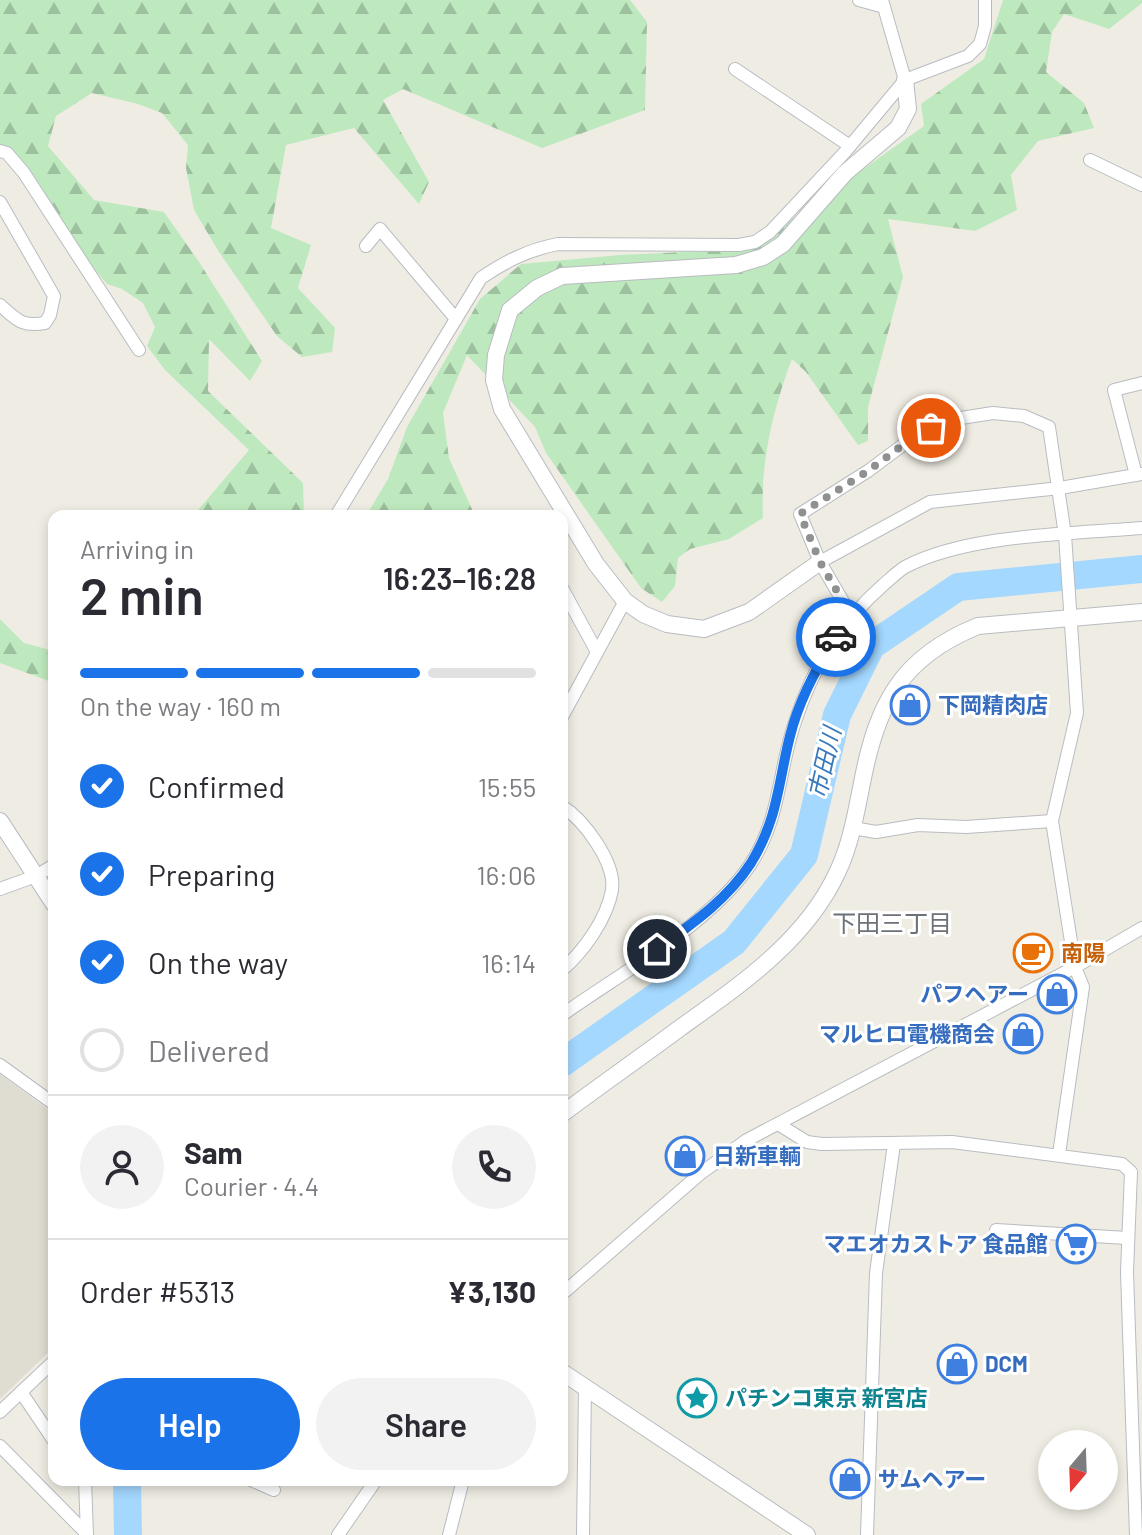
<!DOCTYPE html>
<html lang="en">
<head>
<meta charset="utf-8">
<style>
	body { margin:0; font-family:Barlow,"Noto Sans JP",sans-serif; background:#f2f2f3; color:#2b2b33; height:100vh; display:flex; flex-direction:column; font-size:30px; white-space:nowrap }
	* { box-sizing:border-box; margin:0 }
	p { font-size:26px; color:#7c7c81 }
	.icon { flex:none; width:44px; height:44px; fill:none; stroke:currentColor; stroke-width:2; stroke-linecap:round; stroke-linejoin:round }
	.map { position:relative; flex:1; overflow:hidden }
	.side { position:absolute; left:48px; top:510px; width:520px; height:976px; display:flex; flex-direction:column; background:#fff; border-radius:16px; box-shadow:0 4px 12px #0003 }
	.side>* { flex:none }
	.needle { width:52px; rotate:199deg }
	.controls { position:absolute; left:1038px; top:1430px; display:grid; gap:16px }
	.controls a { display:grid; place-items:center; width:80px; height:80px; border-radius:50%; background:#fff; box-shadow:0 4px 12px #0003; font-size:40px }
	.pin { position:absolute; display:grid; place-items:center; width:68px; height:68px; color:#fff; margin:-34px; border:4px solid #fff; border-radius:50%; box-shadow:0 2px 8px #0007 }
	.courier { position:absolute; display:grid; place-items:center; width:80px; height:80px; margin:-40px; border:6px solid #1a73e8; border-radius:50%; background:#fff; color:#222; box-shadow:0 2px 10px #0007 }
	.summary em { font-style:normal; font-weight:600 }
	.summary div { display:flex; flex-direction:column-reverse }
	.summary { display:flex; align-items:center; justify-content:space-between; height:136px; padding:0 32px }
	h1 { font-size:52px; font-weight:600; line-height:60px }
	.bar { display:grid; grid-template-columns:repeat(4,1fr); gap:12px 8px; align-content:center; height:96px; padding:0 32px }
	.bar i { height:10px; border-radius:6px; background:#e1e1e2 }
	.bar .current { background:#1a73e8 }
	.bar p { grid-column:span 4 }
	.line { display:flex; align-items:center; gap:20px; padding:0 32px; border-top:2px solid #e1e1e2 }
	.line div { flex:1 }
	.round { display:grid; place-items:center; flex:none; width:84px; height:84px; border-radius:42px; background:#f2f2f3 }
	ol { padding:0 32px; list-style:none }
	li { display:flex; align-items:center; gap:24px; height:88px }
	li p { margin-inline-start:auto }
	li .icon { padding:8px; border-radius:50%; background:#1a73e8; color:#fff; stroke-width:4 }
	li:last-child { color:#7c7c81 }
	li i { width:44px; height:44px; border:4px solid #e1e1e2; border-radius:50% }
	.primary-button { display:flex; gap:16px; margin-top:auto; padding:16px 32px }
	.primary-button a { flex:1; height:92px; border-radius:48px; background:#1a73e8; color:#fff; font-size:32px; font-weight:600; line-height:92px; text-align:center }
	.primary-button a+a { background:#f2f2f3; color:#2b2b33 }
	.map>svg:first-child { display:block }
</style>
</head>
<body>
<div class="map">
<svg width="1142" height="1535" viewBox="0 0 1142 1535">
	<defs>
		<pattern id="forest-firs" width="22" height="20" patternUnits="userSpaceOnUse" patternTransform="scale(2)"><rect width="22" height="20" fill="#bee9be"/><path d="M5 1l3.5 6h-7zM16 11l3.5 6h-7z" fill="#9dc09e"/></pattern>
	</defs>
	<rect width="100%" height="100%" fill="#efede3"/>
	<!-- education -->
	<path fill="#dfdcd2" d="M 0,1074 L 54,1114 L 54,1347 L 0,1399 Z"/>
	<!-- forest -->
	<g fill="url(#forest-firs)">
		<path d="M 0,0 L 630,0 L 647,22 L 645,110 L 542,148 L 403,89 L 383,100 L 429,182 L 419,204 L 354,128 L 286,145 L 271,228 L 311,245 L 298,288 L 335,328 L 332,352 L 302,357 L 277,336 L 219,252 L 194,210 L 186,168 L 188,145 L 162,113 L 138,104 L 92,93 L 56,116 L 48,146 L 94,200 L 164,212 L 199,262 L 262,361 L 250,381 L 209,339 L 208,391 L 303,483 L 304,516 L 193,516 L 249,450 L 165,370 L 147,346 L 155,327 L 143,303 L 122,289 L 107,284 L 87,260 L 28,167 L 7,148 L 0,146 Z"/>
		<path d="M 1003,0 L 1142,0 L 1142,3 L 1109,29 L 1064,14 L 1052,32 L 1046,72 L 1084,103 L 1094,128 L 1038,141 L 1011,175 L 1017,210 L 975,231 L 888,219 L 903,277 L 868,407 L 868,441 L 858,445 L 806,372 L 792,359 C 773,409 760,464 763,518 L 729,539 L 690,549 L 678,558 L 675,586 L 662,602 L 641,588 L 546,453 L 535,427 L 467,355 L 443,413 L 449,458 L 475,516 L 366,516 L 388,479 L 407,427 L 480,299 L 521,264 L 620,255 L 750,249 L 924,126 L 921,104 L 984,59 Z"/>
		<path d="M 0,619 L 24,643 L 54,651 L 54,683 L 0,663 Z"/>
	</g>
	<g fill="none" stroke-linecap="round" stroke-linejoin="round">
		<!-- river -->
		<g stroke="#a4d8ff" stroke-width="28">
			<path d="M 562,1063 L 734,942 L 804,855 L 837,715 L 871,646 L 958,587 L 1142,569"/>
			<path d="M 127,1480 L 128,1535"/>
		</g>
		<defs>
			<g id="minor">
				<path d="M 859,0 L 884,7"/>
				<path d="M 882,0 L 905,80"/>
				<path d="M 735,69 L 850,146"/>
				<path d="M 0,151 L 7,153 L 24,173 L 139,350"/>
				<path d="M 1090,160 L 1142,185"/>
				<path d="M 0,202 L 54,296 L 50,315 L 45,323 C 22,327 17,320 0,305"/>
				<path d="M 366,246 L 380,229 L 456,319"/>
				<path d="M 1136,475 L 1114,390 L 1142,383"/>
				<path d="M 336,516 L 481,278 C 506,261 528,250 558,244 L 739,245 L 755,242 L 770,232 L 845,152 L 905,80 L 968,56 L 980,44 L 985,26 L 985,0"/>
				<path d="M 820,562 L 930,502 L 1060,488 L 1142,474"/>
				<path d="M 562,588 L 597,652"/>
				<path d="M 852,617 L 820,562 L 800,514 L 868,471 L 915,436 L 948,420 L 993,413 L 1024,416 L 1049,427 L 1065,535 L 1077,713 L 1052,821 L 1075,967 L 1083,987 L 1059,1154"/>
				<path d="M 562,717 L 625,601"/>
				<path d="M 562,806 C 584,820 616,863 612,890 C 607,919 583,952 562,970"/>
				<path d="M 853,828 L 876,832 L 918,825 L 966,827 L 1052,821"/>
				<path d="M 0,889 L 36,876 L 54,865"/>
				<path d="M 562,1015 C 621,973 710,924 750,865 C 781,818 778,771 795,722 C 812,669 840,623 882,586 C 889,580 897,572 905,567 C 967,534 1072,534 1142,528"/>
				<path d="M 0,1065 L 54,1104"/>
				<path d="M 778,1124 L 807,1142 L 822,1144 L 952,1142 L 1122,1164 L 1131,1172 L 1127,1272 L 1136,1535"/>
				<path d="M 996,1230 L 1127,1238"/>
				<path d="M 562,1294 L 701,1173 L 747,1140 L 1075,967 L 1142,928"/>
				<path d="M 21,1392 L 54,1441"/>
				<path d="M 0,1412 L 54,1361"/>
				<path d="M 0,1446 L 87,1534"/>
				<path d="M 85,1480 L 87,1535"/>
				<path d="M 251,1480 L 274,1490"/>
				<path d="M 338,1535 L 376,1480"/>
				<path d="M 449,1535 L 463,1480"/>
				<path d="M 583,1535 L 585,1388"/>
				<path d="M 867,1535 L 876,1273 L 894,1144"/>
			</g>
			<g id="tertiary">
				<path d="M 820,562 L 749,612 L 704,629 L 667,624 L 643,614 L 625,601 L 596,564 L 502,409 L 494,380 L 496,355 L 510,310 L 537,288 L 562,276 L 736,265 L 763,257 L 783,244 L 845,173 L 898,128 L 908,109 L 905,80"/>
				<path d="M 0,821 L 54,904"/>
				<path d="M 562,1114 C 601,1085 641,1057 680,1028 C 740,985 806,941 838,871 C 851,843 856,813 862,783 C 877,704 901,657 978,626 L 1142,612"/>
				<path d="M 562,1372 L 807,1535"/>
			</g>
		</defs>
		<!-- minor casing -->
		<use href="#minor" stroke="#b8bcc1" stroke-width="14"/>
		<!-- tertiary casing -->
		<use href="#tertiary" stroke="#b8bcc1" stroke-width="18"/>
		<!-- minor -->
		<use href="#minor" stroke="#fff" stroke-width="12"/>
		<!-- tertiary -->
		<use href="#tertiary" stroke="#fff" stroke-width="16"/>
	</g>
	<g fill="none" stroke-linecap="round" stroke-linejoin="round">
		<!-- done -->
		<path stroke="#8f9191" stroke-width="8" stroke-dasharray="0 14.4" d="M 836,637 L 852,617 L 820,562 L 800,514 L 868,471 L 915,436 L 931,428"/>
		<!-- route -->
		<path stroke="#1a73e8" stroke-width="10" d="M 657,949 C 692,924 727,900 751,863 C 778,819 778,783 790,736 C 799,700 816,668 836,637"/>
	</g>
	<!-- icons -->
	<defs>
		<symbol id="shop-ring" viewBox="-11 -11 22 22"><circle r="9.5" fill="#fff" stroke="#3f7fe0" stroke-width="1.5"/><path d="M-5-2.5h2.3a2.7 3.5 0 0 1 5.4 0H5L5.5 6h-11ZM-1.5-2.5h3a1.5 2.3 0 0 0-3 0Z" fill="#3f7fe0"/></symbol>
		<symbol id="cafe-ring" viewBox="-11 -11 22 22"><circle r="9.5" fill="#fff" stroke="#e8710a" stroke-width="1.5"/><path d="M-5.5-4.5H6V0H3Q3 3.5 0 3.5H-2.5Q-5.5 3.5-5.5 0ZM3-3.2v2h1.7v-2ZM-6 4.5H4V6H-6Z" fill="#e8710a"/></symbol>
		<symbol id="supermarket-ring" viewBox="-11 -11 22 22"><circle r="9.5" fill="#fff" stroke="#3f7fe0" stroke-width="1.5"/><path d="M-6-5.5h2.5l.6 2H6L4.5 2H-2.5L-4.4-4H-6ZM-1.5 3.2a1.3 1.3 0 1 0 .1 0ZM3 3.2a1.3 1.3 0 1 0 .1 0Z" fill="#3f7fe0"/></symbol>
		<symbol id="sight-ring" viewBox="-11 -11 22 22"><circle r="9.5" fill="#fff" stroke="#0f9aa8" stroke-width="1.5"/><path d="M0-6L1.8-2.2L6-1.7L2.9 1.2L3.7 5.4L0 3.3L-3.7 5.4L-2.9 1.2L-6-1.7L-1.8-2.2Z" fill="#0f9aa8"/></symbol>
	</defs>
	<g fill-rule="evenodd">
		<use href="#shop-ring" x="888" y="683" width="44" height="44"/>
		<use href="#cafe-ring" x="1011" y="931" width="44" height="44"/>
		<use href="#shop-ring" x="1035" y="972" width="44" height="44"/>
		<use href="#shop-ring" x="1001" y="1012" width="44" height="44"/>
		<use href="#shop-ring" x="663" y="1134" width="44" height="44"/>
		<use href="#supermarket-ring" x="1054" y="1222" width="44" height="44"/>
		<use href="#shop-ring" x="935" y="1342" width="44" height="44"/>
		<use href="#sight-ring" x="675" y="1376" width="44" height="44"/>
		<use href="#shop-ring" x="828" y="1457" width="44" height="44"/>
	</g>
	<g text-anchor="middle" stroke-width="6" stroke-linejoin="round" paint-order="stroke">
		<!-- shop labels -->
		<g font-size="22" font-weight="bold" fill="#366cbe" stroke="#fff" text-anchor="start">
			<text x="938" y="713">下岡精肉店</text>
			<text x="1029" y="1002" text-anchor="end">パフヘアー</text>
			<text x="995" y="1042" text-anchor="end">マルヒロ電機商会</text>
			<text x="713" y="1164">日新車輌</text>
			<text x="1048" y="1252" text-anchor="end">マエオカストア 食品館</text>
			<text x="985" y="1372">DCM</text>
			<text x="878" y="1487">サムヘアー</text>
		</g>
		<!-- food labels -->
		<g font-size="22" font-weight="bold" fill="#c56008" stroke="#fff" text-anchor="start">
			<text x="1061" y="961">南陽</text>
		</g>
		<!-- culture labels -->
		<g font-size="22" font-weight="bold" fill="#0d838f" stroke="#fff" text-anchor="start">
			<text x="725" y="1406">パチンコ東京 新宮店</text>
		</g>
		<!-- water labels -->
		<g font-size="24" font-style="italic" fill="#3978b9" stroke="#fff">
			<text transform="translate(825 763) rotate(-77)" y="8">市田川</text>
		</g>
		<!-- neighbourhood labels -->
		<g font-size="24" fill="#6c7277" stroke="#fff">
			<text x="892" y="932">下田三丁目</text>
		</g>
	</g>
</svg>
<div class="controls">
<a><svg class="needle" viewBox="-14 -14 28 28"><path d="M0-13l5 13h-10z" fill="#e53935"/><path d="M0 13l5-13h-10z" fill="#7c7c81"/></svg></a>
</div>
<div class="pin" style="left:931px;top:428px;background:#ea580c"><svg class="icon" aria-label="bag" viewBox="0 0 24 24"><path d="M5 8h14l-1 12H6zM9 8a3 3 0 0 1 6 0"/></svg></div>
<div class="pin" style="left:657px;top:949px;background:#1f2937"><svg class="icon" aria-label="home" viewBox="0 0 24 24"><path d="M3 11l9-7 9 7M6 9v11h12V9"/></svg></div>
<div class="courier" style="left:836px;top:637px"><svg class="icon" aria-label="car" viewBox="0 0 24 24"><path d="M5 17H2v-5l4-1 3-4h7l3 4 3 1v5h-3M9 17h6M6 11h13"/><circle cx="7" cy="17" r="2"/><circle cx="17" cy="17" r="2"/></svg></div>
<section class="side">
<div class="summary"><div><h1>2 min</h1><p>Arriving in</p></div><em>16:23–16:28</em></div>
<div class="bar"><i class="current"></i><i class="current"></i><i class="current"></i><i></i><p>On the way · 160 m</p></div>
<ol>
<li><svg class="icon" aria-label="check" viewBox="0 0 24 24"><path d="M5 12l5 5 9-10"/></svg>Confirmed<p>15:55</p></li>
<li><svg class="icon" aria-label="check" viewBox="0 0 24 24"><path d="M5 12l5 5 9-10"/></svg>Preparing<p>16:06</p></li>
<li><svg class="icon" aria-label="check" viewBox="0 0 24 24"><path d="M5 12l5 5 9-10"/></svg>On the way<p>16:14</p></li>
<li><i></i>Delivered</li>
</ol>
<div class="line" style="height:144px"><a class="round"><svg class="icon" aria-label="person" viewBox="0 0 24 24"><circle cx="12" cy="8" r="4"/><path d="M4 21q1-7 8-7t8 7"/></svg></a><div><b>Sam</b><p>Courier · 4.4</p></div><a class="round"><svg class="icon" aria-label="phone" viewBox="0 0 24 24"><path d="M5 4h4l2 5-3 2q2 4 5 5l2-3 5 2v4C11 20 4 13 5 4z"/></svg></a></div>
<div class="line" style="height:104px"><div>Order #5313</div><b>¥3,130</b></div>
<div class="primary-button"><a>Help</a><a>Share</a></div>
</section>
</div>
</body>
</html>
